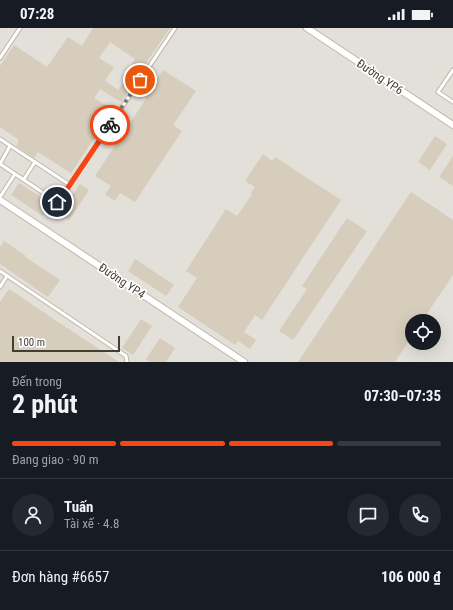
<!DOCTYPE html>
<html lang="vi">
<head>
<meta charset="utf-8">
<style>
	body { margin:0; font-family:"Roboto Condensed",sans-serif; background:#242831; color:#f1f3f6; height:100vh; display:flex; flex-direction:column; font-size:15px; white-space:nowrap }
	* { box-sizing:border-box; margin:0 }
	p { font-size:13px; color:#9ea1a6 }
	.icon { flex:none; width:22px; height:22px; fill:none; stroke:currentColor; stroke-width:2; stroke-linecap:round; stroke-linejoin:round }
	.map { position:relative; height:334px; overflow:hidden }
	.panel { display:flex; flex-direction:column; background:#171b24; flex:1 }
	.panel>* { flex:none }
	.controls { position:absolute; left:405px; top:286px; display:grid; gap:8px }
	.controls a { display:grid; place-items:center; width:36px; height:36px; border-radius:50%; background:#171b24; box-shadow:0 4px 16px #0002; font-size:20px }
	.scale { position:absolute; left:12px; bottom:10px; width:108px; box-sizing:border-box; padding-left:4px; border:2px solid #433e34; border-top:0; font-size:11px; line-height:14px; white-space:nowrap; color:#433e34; -webkit-text-stroke:3px #fff; paint-order:stroke }
	.pin { position:absolute; display:grid; place-items:center; width:34px; height:34px; color:#fff; margin:-17px; border:2px solid #fff; border-radius:50%; box-shadow:0 1px 4px #0007 }
	.courier { position:absolute; display:grid; place-items:center; width:40px; height:40px; margin:-20px; border:3px solid #f84514; border-radius:50%; background:#fff; color:#222; box-shadow:0 1px 5px #0007 }
	.head em { font-style:normal; font-weight:700 }
	.head div { display:flex; flex-direction:column-reverse }
	.head { display:flex; align-items:center; justify-content:space-between; height:68px; padding:0 12px }
	h1 { font-size:26px; font-weight:700; line-height:30px }
	.bar { display:grid; grid-template-columns:repeat(4,1fr); gap:6px 4px; align-content:center; height:48px; padding:0 12px }
	.bar i { height:5px; border-radius:3px; background:#363941 }
	.bar .on { background:#f84514 }
	.bar p { grid-column:span 4 }
	.line { display:flex; align-items:center; gap:10px; padding:0 12px; border-top:1px solid #363941 }
	.line div { flex:1 }
	.round { display:grid; place-items:center; flex:none; width:42px; height:42px; border-radius:21px; background:#242831 }
	.status { display:flex; justify-content:space-between; align-items:center; height:28px; padding:0 20px; background:#171b24; direction:ltr }
	.status svg { height:11px; fill:currentColor }
	.map>svg:first-child { display:block }
</style>
</head>
<body>
<div class="status"><b>07:28</b><svg viewBox="0 0 49 12"><path d="M0 12V9h3v3zM5 12V6h3v6zM10 12V3h3v9zM15 12V0h3v12zM26 1h20v11H26zM47 4h2v5h-2z"/></svg></div>
<div class="map">
<svg width="453" height="334" viewBox="0 0 453 334">
	<rect width="100%" height="100%" fill="#f2eee3"/>
	<!-- industrial -->
	<path fill="#e3dfd9" fill-rule="evenodd" d="M 0,0 L 453,0 L 453,334 L 0,334 ZM 412,293 L 434,293 L 434,315 L 412,315 Z"/>
	<!-- building -->
	<g fill="#d6cdbc">
		<path d="M 93,0 L 170,0 L 137,48 L 128,42 L 135,31 L 110,14 L 99,30 L 114,39 L 105,53 L 118,62 L 123,55 L 130,60 L 121,74 L 100,61 L 94,70 L 113,82 L 71,145 L 38,124 L 34,130 L 16,118 L 19,112 L 0,99 L 0,38 L 14,17 L 47,39 L 68,9 L 82,18 Z"/>
		<path d="M 163,42 L 196,63 L 173,97 L 182,103 L 135,174 L 120,165 L 115,173 L 105,166 L 111,158 L 95,148 L 146,71 L 145,70 Z"/>
		<path d="M 435,108 L 447,116 L 430,142 L 418,134 Z"/>
		<path d="M 263,126 L 272,133 L 275,129 L 341,172 L 262,292 L 255,287 L 244,304 L 256,312 L 250,321 L 238,313 L 235,317 L 178,279 L 197,250 L 186,243 L 226,181 L 237,188 L 252,166 L 251,165 L 255,159 L 245,153 Z"/>
		<path d="M 453,128 L 453,158 L 439,149 Z"/>
		<path d="M 19,155 L 59,181 L 55,188 L 47,183 L 43,188 L 11,167 Z"/>
		<path d="M 80,156 L 89,162 L 69,192 L 59,186 Z"/>
		<path d="M 411,164 L 453,192 L 453,247 L 422,293 L 412,293 L 412,308 L 395,334 L 298,334 Z"/>
		<path d="M 347,190 L 367,203 L 293,312 L 279,303 L 307,261 L 302,258 Z"/>
		<path d="M 4,213 L 26,228 L 25,229 L 60,252 L 48,269 L 0,236 L 0,219 Z"/>
		<path d="M 135,231 L 174,257 L 166,268 L 128,243 Z"/>
		<path d="M 9,261 L 61,296 L 119,334 L 0,334 L 0,274 Z"/>
		<path d="M 141,291 L 152,298 L 133,327 L 122,320 Z"/>
		<path d="M 160,310 L 175,320 L 166,334 L 150,334 L 146,331 Z"/>
	</g>
	<g fill="none" stroke-linecap="round" stroke-linejoin="round">
		<defs>
			<g id="service">
				<path d="M 0,30 L 20,0"/>
				<path d="M 453,42 L 438,64 L 453,74"/>
				<path d="M 0,111 L 70,157"/>
				<path d="M 0,136 L 57,174 L 61,170 L 175,0"/>
				<path d="M 0,136 L 10,118"/>
				<path d="M 24,151 L 35,134"/>
				<path d="M 0,169 L 15,146"/>
				<path d="M 0,243 L 126,328 L 127,334"/>
				<path d="M 0,259 L 7,248"/>
			</g>
			<g id="minor">
				<path d="M 307,0 L 453,97"/>
				<path d="M 0,172 L 244,334"/>
			</g>
		</defs>
		<!-- service casing -->
		<use href="#service" stroke="#c0b9a9" stroke-width="5"/>
		<!-- minor casing -->
		<use href="#minor" stroke="#c0b9a9" stroke-width="8"/>
		<!-- service -->
		<use href="#service" stroke="#fff" stroke-width="3"/>
		<!-- minor -->
		<use href="#minor" stroke="#fff" stroke-width="6"/>
	</g>
	<g fill="none" stroke-linecap="round" stroke-linejoin="round">
		<!-- done -->
		<path stroke="#807c71" stroke-width="4" stroke-dasharray="0 7.2" d="M 110,97 L 140,52"/>
		<!-- route -->
		<path stroke="#f84514" stroke-width="5" d="M 57,174 L 61,170 L 110,97"/>
	</g>
	<g text-anchor="middle" stroke-width="3.5" stroke-linejoin="round" paint-order="stroke">
		<!-- street labels -->
		<g font-size="12" fill="#433e34" stroke="#fff">
			<text transform="translate(380 49) rotate(34)" y="4">Đường YP6</text>
			<text transform="translate(122 253) rotate(34)" y="4">Đường YP4</text>
		</g>
	</g>
</svg>
<div class="controls">
<a><svg class="icon" aria-label="locate" viewBox="0 0 24 24"><circle cx="12" cy="12" r="6"/><path d="M12 2v4M12 18v4M2 12h4M18 12h4"/></svg></a>
</div>
<div class="scale">100 m</div>
<div class="pin" style="left:140px;top:52px;background:#ea580c"><svg class="icon" aria-label="bag" viewBox="0 0 24 24"><path d="M5 8h14l-1 12H6zM9 8a3 3 0 0 1 6 0"/></svg></div>
<div class="pin" style="left:57px;top:174px;background:#1f2937"><svg class="icon" aria-label="home" viewBox="0 0 24 24"><path d="M3 11l9-7 9 7M6 9v11h12V9"/></svg></div>
<div class="courier" style="left:110px;top:97px"><svg class="icon" aria-label="bike" viewBox="0 0 24 24"><circle cx="6" cy="16" r="4"/><circle cx="18" cy="16" r="4"/><path d="M6 16l4-8h5l3 8M10 8l3 8H6M13 5h3"/></svg></div>
</div>
<section class="panel">
<div class="head"><div><h1>2 phút</h1><p>Đến trong</p></div><em>07:30–07:35</em></div>
<div class="bar"><i class="on"></i><i class="on"></i><i class="on"></i><i></i><p>Đang giao · 90 m</p></div>
<div class="line" style="height:72px"><a class="round"><svg class="icon" aria-label="person" viewBox="0 0 24 24"><circle cx="12" cy="8" r="4"/><path d="M4 21q1-7 8-7t8 7"/></svg></a><div><b>Tuấn</b><p>Tài xế · 4.8</p></div><a class="round"><svg class="icon" aria-label="chat" viewBox="0 0 24 24"><path d="M4 5h16v11H9l-5 4z"/></svg></a><a class="round"><svg class="icon" aria-label="phone" viewBox="0 0 24 24"><path d="M5 4h4l2 5-3 2q2 4 5 5l2-3 5 2v4C11 20 4 13 5 4z"/></svg></a></div>
<div class="line" style="height:52px"><div>Đơn hàng #6657</div><b>106 000 ₫</b></div>
</section>
</body>
</html>
